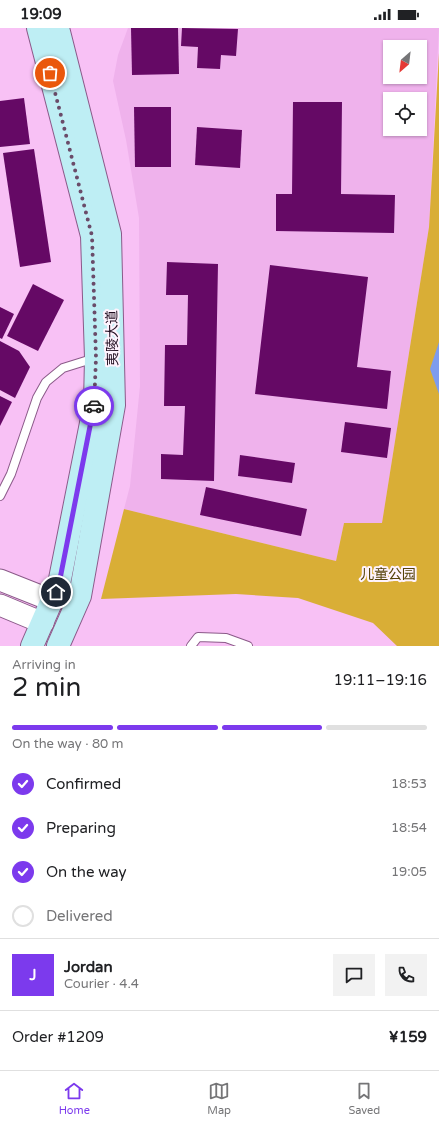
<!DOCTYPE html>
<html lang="en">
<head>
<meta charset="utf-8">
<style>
	body { margin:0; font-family:"Varela Round","Noto Sans SC",sans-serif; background:#f2f2f2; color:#202124; height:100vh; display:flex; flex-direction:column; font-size:15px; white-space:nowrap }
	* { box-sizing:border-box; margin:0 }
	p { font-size:13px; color:#757577 }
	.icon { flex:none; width:22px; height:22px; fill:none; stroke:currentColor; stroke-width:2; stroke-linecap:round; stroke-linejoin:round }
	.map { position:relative; height:618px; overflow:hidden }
	.side { display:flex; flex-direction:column; background:#fff; flex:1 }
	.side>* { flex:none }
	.needle { width:26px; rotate:208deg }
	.controls { position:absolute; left:383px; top:12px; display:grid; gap:8px }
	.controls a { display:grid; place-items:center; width:44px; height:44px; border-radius:0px; background:#fff; box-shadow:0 1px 3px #0004; font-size:20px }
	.pin { position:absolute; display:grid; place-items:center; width:34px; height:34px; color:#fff; margin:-17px; border:2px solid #fff; border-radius:50%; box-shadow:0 1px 4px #0007 }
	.courier { position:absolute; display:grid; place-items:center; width:40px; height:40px; margin:-20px; border:3px solid #7c3aed; border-radius:50%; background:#fff; color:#222; box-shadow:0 1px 5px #0007 }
	.headline em { font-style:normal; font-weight:600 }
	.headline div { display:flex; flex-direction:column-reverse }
	.headline { display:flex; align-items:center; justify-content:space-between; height:68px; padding:0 12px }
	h1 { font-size:26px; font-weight:600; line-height:30px }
	.bar { display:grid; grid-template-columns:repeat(4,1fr); gap:6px 4px; align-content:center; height:48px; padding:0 12px }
	.bar i { height:5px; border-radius:3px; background:#e0e0e0 }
	.bar .on { background:#7c3aed }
	.bar p { grid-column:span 4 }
	.line { display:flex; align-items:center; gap:10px; padding:0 12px; border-top:1px solid #e0e0e0 }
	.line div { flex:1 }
	.round { display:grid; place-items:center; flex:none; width:42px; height:42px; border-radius:0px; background:#f2f2f2 }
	ol { padding:0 12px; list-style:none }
	li { display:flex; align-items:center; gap:12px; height:44px }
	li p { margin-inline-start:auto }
	li .icon { padding:4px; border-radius:50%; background:#7c3aed; color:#fff; stroke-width:4 }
	li:last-child { color:#757577 }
	li i { width:22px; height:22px; border:2px solid #e0e0e0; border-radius:50% }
	.status { display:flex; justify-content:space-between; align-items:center; height:28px; padding:0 20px; background:#fff; direction:ltr }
	.status svg { height:11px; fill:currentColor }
	.dock { display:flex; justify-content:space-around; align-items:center; height:56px; border-top:1px solid #e0e0e0; background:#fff; font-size:11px; color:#757577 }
	.dock a { display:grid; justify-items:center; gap:2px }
	.dock .on { color:#7c3aed }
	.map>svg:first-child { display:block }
</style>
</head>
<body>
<div class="status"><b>19:09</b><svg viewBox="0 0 49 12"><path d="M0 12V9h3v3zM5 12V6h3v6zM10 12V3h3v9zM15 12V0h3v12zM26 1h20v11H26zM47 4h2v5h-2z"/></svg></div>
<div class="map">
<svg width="439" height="618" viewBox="0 0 439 618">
	<rect width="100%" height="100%" fill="#f8c1f5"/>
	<!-- built -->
	<path fill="#efb2ec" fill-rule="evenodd" d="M 128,0 L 439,0 L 429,199 L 382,495 L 344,495 L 336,533 L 124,481 L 130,458 L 140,358 L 139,190 L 126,112 L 113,53 L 118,27 ZM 390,19 L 420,19 L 420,49 L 390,49 ZM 390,71 L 420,71 L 420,101 L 390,101 Z"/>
	<!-- green -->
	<path fill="#d9ae36" d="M 439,25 L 439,618 L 397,618 L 373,595 L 298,570 L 236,566 L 101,571 L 124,481 L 336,533 L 344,495 L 382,495 L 429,199 Z"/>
	<!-- water -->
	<path fill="#7e9cee" d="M 439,314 L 439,366 L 430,341 Z"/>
	<!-- building -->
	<g fill="#650965">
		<path d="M 131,0 L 178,0 L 179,46 L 132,47 Z"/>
		<path d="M 182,0 L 238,1 L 236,28 L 221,27 L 220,41 L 197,40 L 198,19 L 181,18 Z"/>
		<path d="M 24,70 L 30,116 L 0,119 L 0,73 Z"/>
		<path d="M 293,74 L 342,74 L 341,166 L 395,167 L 394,205 L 276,203 L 276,166 L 292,166 Z"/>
		<path d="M 134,79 L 171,79 L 171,139 L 135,139 Z"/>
		<path d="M 197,99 L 242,102 L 240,140 L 195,137 Z"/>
		<path d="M 34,121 L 51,234 L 20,239 L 3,125 Z"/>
		<path d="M 167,234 L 218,236 L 214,453 L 161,451 L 161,426 L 183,427 L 185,378 L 164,378 L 165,317 L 187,317 L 188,267 L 166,267 Z"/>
		<path d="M 270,237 L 368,249 L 357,339 L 391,343 L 387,381 L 255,366 Z"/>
		<path d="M 33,256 L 64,272 L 38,323 L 7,308 Z"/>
		<path d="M 0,279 L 14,286 L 2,311 L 0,310 Z"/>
		<path d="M 0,313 L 19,323 L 30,339 L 15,370 L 0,362 Z"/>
		<path d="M 0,368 L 12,374 L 0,398 Z"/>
		<path d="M 345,394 L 391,400 L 387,430 L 341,424 Z"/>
		<path d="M 240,427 L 295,435 L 292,455 L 238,448 Z"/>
		<path d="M 206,459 L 307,481 L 301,508 L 200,487 Z"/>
	</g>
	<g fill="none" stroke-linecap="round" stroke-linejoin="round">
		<defs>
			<g id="service">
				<path d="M 0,468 L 11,446 L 37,370 L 46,354 L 63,340 L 95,330"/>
				<path d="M 191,618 L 198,609 L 226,610 L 248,618"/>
			</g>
			<g id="tertiary">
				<path d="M 0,552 L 53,573"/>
				<path d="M 0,577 L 43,595"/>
			</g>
			<g id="secondary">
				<path d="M 32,618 L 59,556 L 95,375 L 96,330 L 92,208 L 38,0"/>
				<path d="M 58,618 L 80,568 L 114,377 L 110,206 L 58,0"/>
			</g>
		</defs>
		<!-- service casing -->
		<use href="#service" stroke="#8b5a89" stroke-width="10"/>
		<!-- tertiary casing -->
		<use href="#tertiary" stroke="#8b5a89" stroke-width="23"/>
		<!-- secondary casing -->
		<use href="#secondary" stroke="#8b5a89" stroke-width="24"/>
		<!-- service -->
		<use href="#service" stroke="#fff" stroke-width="8"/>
		<!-- tertiary -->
		<use href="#tertiary" stroke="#fff" stroke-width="21"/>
		<!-- secondary -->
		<use href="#secondary" stroke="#beeef4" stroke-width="22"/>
	</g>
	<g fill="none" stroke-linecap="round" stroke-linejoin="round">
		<!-- done -->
		<path stroke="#6a4b69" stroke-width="4" stroke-dasharray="0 7.2" d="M 50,45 L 92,208 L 96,330 L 94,378"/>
		<!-- route -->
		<path stroke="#7c3aed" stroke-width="5" d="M 56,564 L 59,556 L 94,378"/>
	</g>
	<g text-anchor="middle" stroke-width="4" stroke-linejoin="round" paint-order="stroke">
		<!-- street labels -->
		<g font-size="14" fill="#1e0b1d" stroke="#fef3fd">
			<text transform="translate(112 310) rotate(-91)" y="5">夷陵大道</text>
		</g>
		<!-- park labels -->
		<g font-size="14" fill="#554208" stroke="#fef3fd">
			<text x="388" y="551">儿童公园</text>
		</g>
	</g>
</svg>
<div class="controls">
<a><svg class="needle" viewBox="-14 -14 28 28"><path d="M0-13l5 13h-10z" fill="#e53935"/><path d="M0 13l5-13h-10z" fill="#757577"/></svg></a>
<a><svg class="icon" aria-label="locate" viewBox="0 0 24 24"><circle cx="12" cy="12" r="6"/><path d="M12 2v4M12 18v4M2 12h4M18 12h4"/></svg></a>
</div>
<div class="pin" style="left:50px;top:45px;background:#ea580c"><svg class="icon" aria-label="bag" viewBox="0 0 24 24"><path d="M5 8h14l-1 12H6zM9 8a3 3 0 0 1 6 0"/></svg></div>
<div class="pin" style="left:56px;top:564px;background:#1f2937"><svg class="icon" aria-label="home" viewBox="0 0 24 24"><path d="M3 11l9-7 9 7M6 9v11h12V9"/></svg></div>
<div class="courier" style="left:94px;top:378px"><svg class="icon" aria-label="car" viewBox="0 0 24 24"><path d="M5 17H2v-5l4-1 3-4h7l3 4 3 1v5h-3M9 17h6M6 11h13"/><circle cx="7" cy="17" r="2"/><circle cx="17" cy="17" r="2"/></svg></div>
</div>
<section class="side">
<div class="headline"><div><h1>2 min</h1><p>Arriving in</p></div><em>19:11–19:16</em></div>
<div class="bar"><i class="on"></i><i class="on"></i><i class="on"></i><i></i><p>On the way · 80 m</p></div>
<ol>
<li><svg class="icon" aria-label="check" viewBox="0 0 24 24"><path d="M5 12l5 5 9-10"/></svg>Confirmed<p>18:53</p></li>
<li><svg class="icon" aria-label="check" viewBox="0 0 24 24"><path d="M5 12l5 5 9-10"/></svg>Preparing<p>18:54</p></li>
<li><svg class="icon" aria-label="check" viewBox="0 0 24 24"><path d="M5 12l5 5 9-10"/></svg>On the way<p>19:05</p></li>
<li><i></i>Delivered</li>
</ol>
<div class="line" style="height:72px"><b class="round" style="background:#7c3aed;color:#fff">J</b><div><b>Jordan</b><p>Courier · 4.4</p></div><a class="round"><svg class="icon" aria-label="chat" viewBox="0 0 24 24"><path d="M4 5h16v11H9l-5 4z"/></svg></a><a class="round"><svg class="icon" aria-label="phone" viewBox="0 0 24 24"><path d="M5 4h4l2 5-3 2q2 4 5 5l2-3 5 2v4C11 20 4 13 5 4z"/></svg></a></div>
<div class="line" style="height:52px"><div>Order #1209</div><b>¥159</b></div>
</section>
<nav class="dock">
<a class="on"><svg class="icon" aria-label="home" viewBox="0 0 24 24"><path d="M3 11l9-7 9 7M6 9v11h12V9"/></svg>Home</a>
<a><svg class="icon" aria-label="map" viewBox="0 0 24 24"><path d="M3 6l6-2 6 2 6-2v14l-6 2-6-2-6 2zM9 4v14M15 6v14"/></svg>Map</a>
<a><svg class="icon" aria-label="saved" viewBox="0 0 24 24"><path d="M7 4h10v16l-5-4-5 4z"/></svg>Saved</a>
</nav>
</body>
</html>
